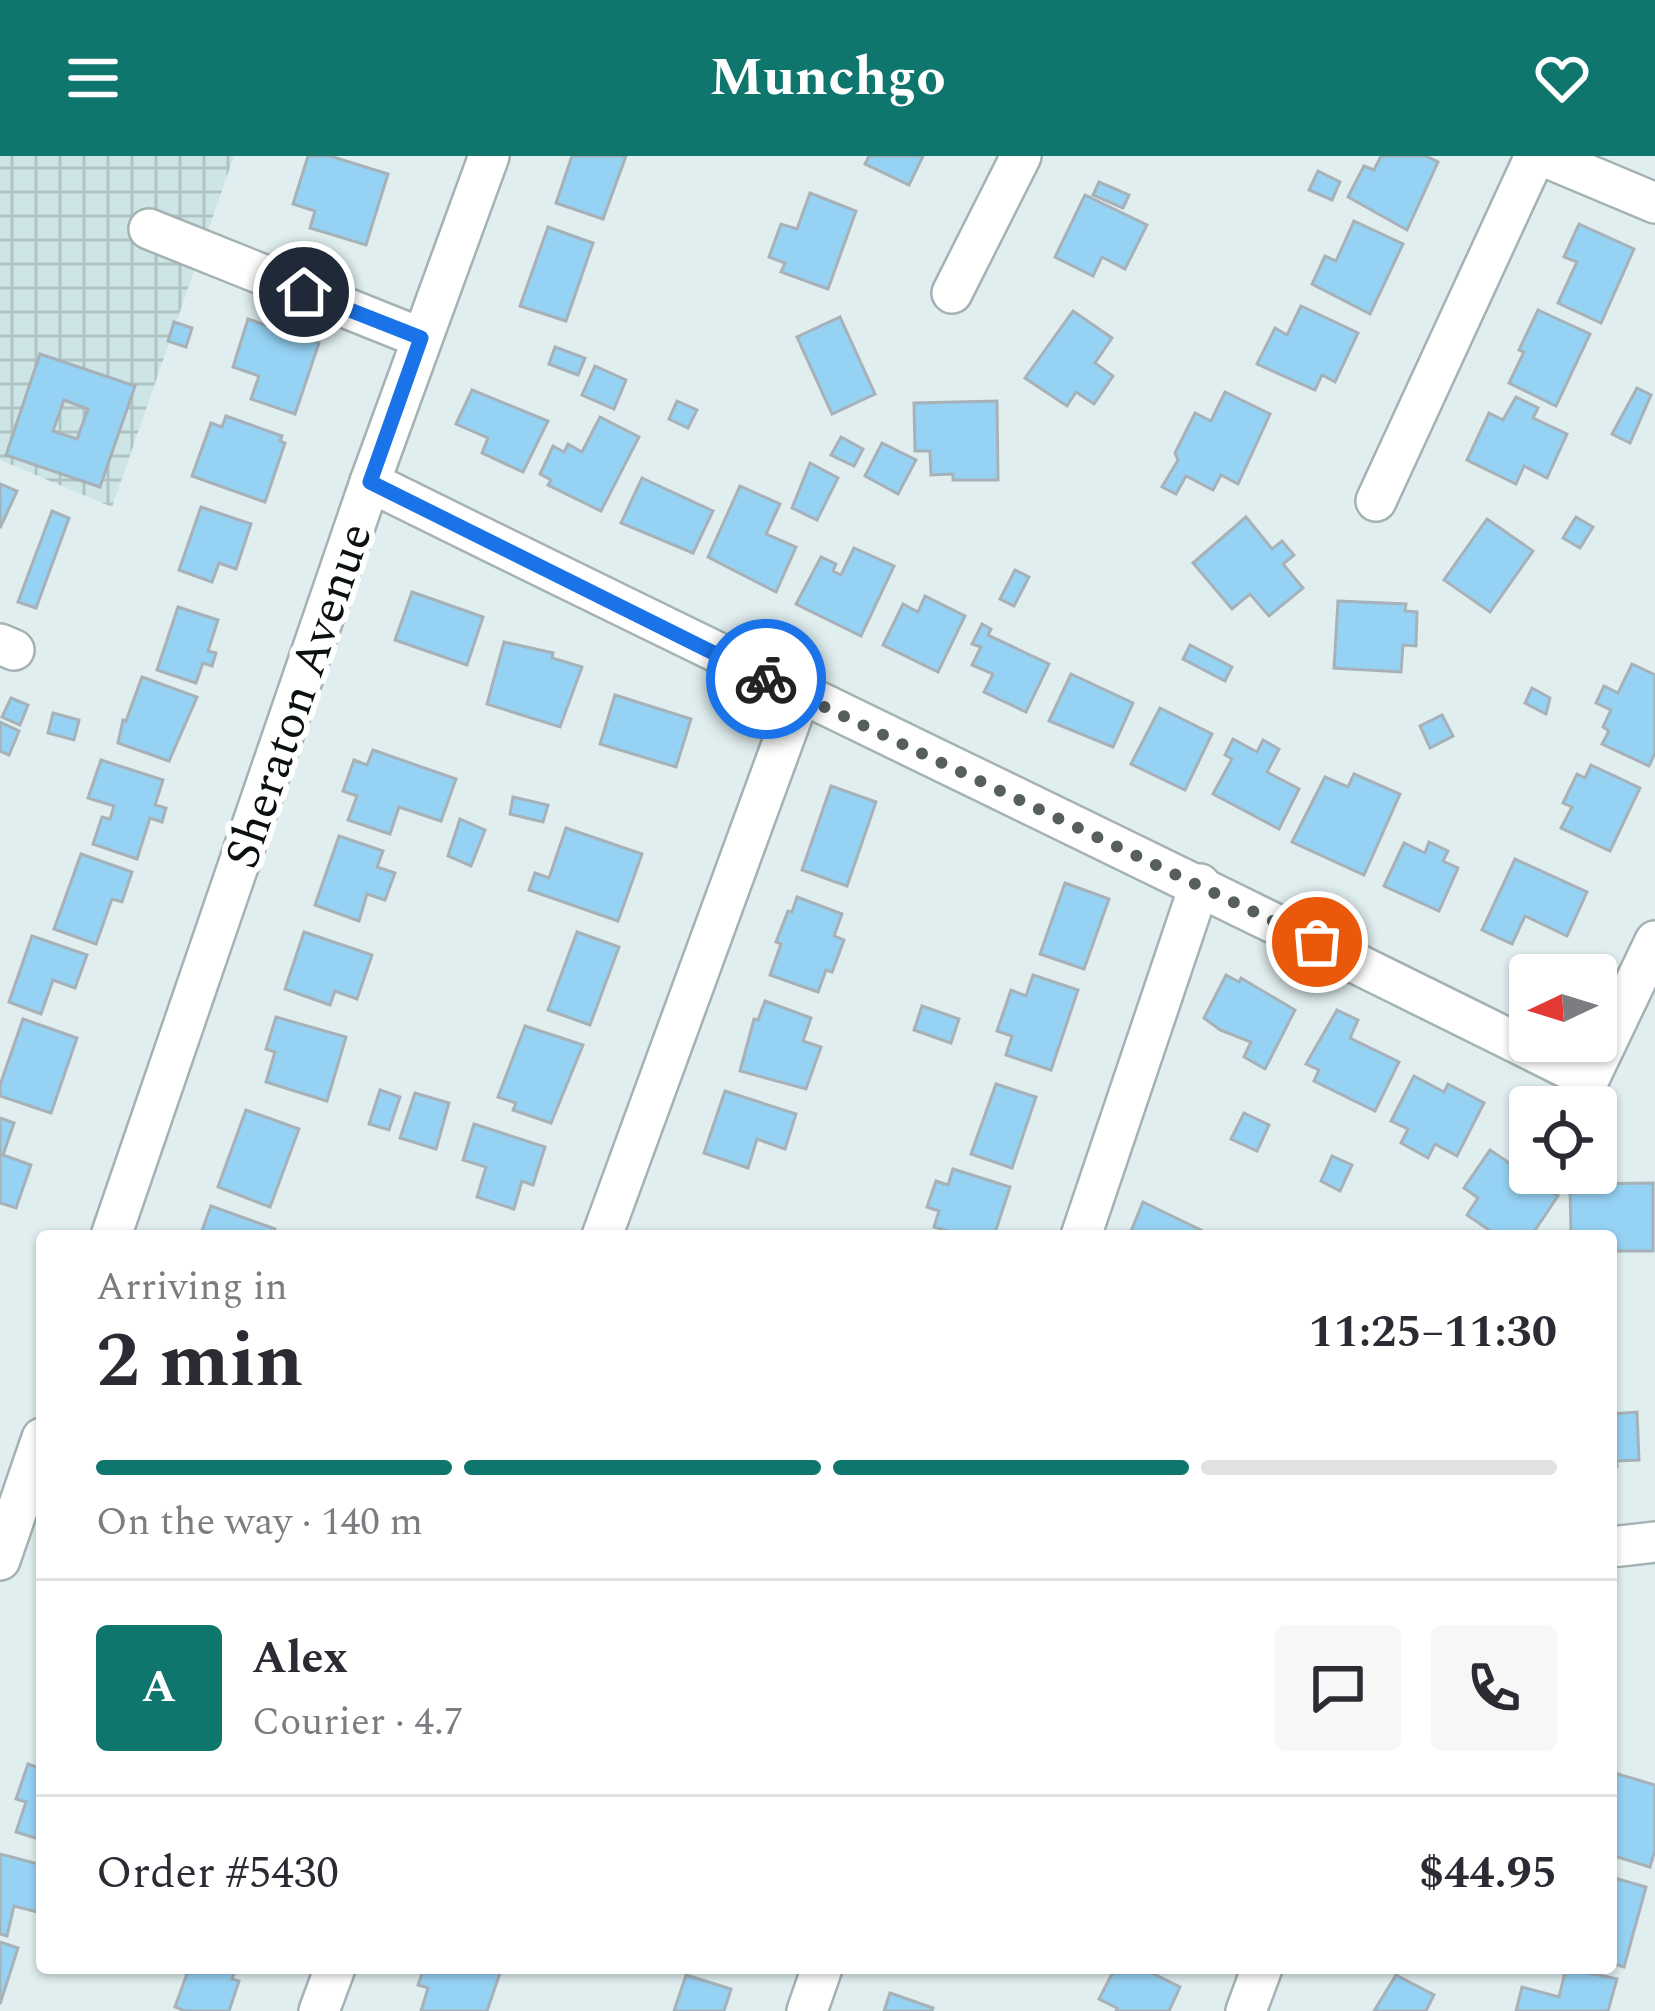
<!DOCTYPE html>
<html lang="en">
<head>
<meta charset="utf-8">
<style>
	body { margin:0; font-family:Spectral,serif; background:#f7f7f7; color:#2b2b33; height:100vh; display:flex; flex-direction:column; font-size:45px; white-space:nowrap }
	* { box-sizing:border-box; margin:0 }
	p { font-size:39px; color:#7c7c81 }
	.icon { flex:none; width:66px; height:66px; fill:none; stroke:currentColor; stroke-width:2; stroke-linecap:round; stroke-linejoin:round }
	.map { position:relative; flex:1; overflow:hidden }
	.sheet { position:absolute; left:36px; top:1074px; width:1581px; height:744px; display:flex; flex-direction:column; background:#fff; border-radius:12px; box-shadow:0 3px 9px #0004 }
	.sheet>* { flex:none }
	.needle { width:78px; rotate:266deg }
	.tools { position:absolute; left:1509px; top:798px; display:grid; gap:24px }
	.tools a { display:grid; place-items:center; width:108px; height:108px; border-radius:12px; background:#fff; box-shadow:0 3px 9px #0004; font-size:60px }
	.pin { position:absolute; display:grid; place-items:center; width:102px; height:102px; color:#fff; margin:-51px; border:6px solid #fff; border-radius:50%; box-shadow:0 3px 12px #0007 }
	.courier { position:absolute; display:grid; place-items:center; width:120px; height:120px; margin:-60px; border:9px solid #1a73e8; border-radius:50%; background:#fff; color:#222; box-shadow:0 3px 15px #0007 }
	.headline em { font-style:normal; font-weight:700 }
	.headline div { display:flex; flex-direction:column-reverse }
	.headline { display:flex; align-items:center; justify-content:space-between; height:204px; padding:0 60px }
	h1 { font-size:78px; font-weight:700; line-height:90px }
	.bar { display:grid; grid-template-columns:repeat(4,1fr); gap:18px 12px; align-content:center; height:144px; padding:0 60px }
	.bar i { height:15px; border-radius:9px; background:#e1e1e2 }
	.bar .on { background:#0f766e }
	.bar p { grid-column:span 4 }
	.line { display:flex; align-items:center; gap:30px; padding:0 60px; border-top:3px solid #e1e1e2 }
	.line div { flex:1 }
	.round { display:grid; place-items:center; flex:none; width:126px; height:126px; border-radius:12px; background:#f7f7f7 }
	header { display:flex; justify-content:space-between; align-items:center; height:156px; padding:0 60px; background:#0f766e; color:#fff; font-size:54px; font-weight:700 }
	.map>svg:first-child { display:block }
</style>
</head>
<body>
<header><svg class="icon" aria-label="menu" viewBox="0 0 24 24"><path d="M4 6h16M4 12h16M4 18h16"/></svg>Munchgo<svg class="icon" aria-label="heart" viewBox="0 0 24 24"><path d="M12 20l-8-8c-3-5 5-10 8-4 3-6 11-1 8 4z"/></svg></header>
<div class="map">
<svg width="1655" height="1855" viewBox="0 0 1655 1855">
	<defs>
		<pattern id="industrial-grid" width="8" height="8" patternUnits="userSpaceOnUse" patternTransform="scale(3)"><rect width="8" height="8" fill="#cde5e6"/><path d="M0 4h8M4 0v8" fill="none" stroke="#afc3c4"/></pattern>
	</defs>
	<rect width="100%" height="100%" fill="#e0eeef"/>
	<!-- industrial -->
	<path fill="url(#industrial-grid)" d="M 0,0 L 234,0 L 112,351 L 0,304 Z"/>
	<!-- building -->
	<g fill="#96d2f4" stroke="#a7b2b8" stroke-width="3" fill-rule="evenodd">
		<path d="M 308,0 L 330,0 L 388,18 L 366,89 L 310,72 L 315,55 L 293,48 Z"/>
		<path d="M 572,0 L 626,0 L 603,63 L 556,47 Z"/>
		<path d="M 869,0 L 923,0 L 909,29 L 865,8 Z"/>
		<path d="M 1381,0 L 1426,0 L 1438,6 L 1407,74 L 1348,41 L 1364,10 L 1374,14 Z"/>
		<path d="M 1318,15 L 1340,26 L 1332,44 L 1309,34 Z"/>
		<path d="M 1099,26 L 1129,39 L 1123,52 L 1093,39 Z"/>
		<path d="M 810,37 L 856,55 L 828,133 L 781,116 L 785,107 L 769,101 L 781,68 L 797,73 Z"/>
		<path d="M 1085,39 L 1147,69 L 1125,113 L 1102,101 L 1093,120 L 1055,101 Z"/>
		<path d="M 1354,65 L 1403,88 L 1370,158 L 1312,128 L 1325,100 L 1336,105 Z"/>
		<path d="M 1579,68 L 1634,93 L 1601,167 L 1558,147 L 1577,106 L 1564,101 Z"/>
		<path d="M 548,71 L 593,87 L 566,165 L 520,150 Z"/>
		<path d="M 1301,150 L 1358,177 L 1335,226 L 1322,219 L 1315,234 L 1257,208 L 1275,172 L 1287,179 Z"/>
		<path d="M 1538,154 L 1590,178 L 1556,250 L 1509,227 L 1524,196 L 1519,194 Z"/>
		<path d="M 1073,155 L 1112,182 L 1095,207 L 1113,220 L 1094,248 L 1076,236 L 1067,250 L 1025,222 Z"/>
		<path d="M 840,161 L 875,238 L 832,258 L 797,181 Z"/>
		<path d="M 248,163 L 319,187 L 295,258 L 251,243 L 259,220 L 233,211 Z"/>
		<path d="M 174,166 L 192,172 L 186,191 L 168,185 Z"/>
		<path d="M 555,191 L 585,202 L 578,219 L 549,208 Z"/>
		<path d="M 40,198 L 135,230 L 100,331 L 6,299 ZM 64,244 L 88,253 L 77,283 L 53,275 Z"/>
		<path d="M 595,210 L 626,224 L 614,253 L 582,239 Z"/>
		<path d="M 1637,232 L 1651,239 L 1630,287 L 1612,278 Z"/>
		<path d="M 472,234 L 548,265 L 523,316 L 482,297 L 488,282 L 456,268 Z"/>
		<path d="M 1225,236 L 1270,258 L 1238,328 L 1221,319 L 1213,334 L 1186,320 L 1176,338 L 1162,331 L 1178,304 L 1175,297 L 1195,257 L 1211,265 Z"/>
		<path d="M 1516,241 L 1538,252 L 1533,262 L 1567,278 L 1547,322 L 1524,310 L 1516,328 L 1467,304 L 1489,257 L 1503,264 Z"/>
		<path d="M 677,245 L 697,254 L 688,272 L 669,263 Z"/>
		<path d="M 997,245 L 998,324 L 953,324 L 953,318 L 931,319 L 930,295 L 915,295 L 914,247 Z"/>
		<path d="M 226,260 L 282,280 L 280,285 L 285,287 L 265,346 L 192,320 L 211,267 L 222,271 Z"/>
		<path d="M 600,261 L 639,281 L 601,355 L 548,329 L 551,324 L 540,318 L 553,290 L 564,296 L 568,288 L 582,296 Z"/>
		<path d="M 841,281 L 863,293 L 854,310 L 831,299 Z"/>
		<path d="M 882,287 L 916,304 L 898,338 L 865,320 Z"/>
		<path d="M 810,307 L 838,322 L 817,364 L 792,352 Z"/>
		<path d="M 642,322 L 713,355 L 693,397 L 621,367 Z"/>
		<path d="M 0,328 L 17,335 L 0,372 Z"/>
		<path d="M 740,330 L 780,348 L 766,378 L 796,391 L 776,436 L 708,401 Z"/>
		<path d="M 201,351 L 251,368 L 236,413 L 219,407 L 212,426 L 179,414 Z"/>
		<path d="M 52,355 L 69,362 L 36,452 L 18,446 Z"/>
		<path d="M 1246,361 L 1272,393 L 1282,385 L 1294,399 L 1283,408 L 1303,432 L 1269,460 L 1250,438 L 1232,453 L 1193,407 Z"/>
		<path d="M 1576,361 L 1593,371 L 1580,392 L 1563,382 Z"/>
		<path d="M 1487,363 L 1533,395 L 1490,456 L 1444,424 Z"/>
		<path d="M 854,392 L 894,410 L 861,480 L 796,448 L 821,401 L 836,408 L 833,415 L 841,419 Z"/>
		<path d="M 1015,414 L 1029,421 L 1014,450 L 1000,443 Z"/>
		<path d="M 412,436 L 483,461 L 467,509 L 395,484 Z"/>
		<path d="M 925,440 L 965,460 L 938,516 L 883,489 L 903,448 L 918,456 Z"/>
		<path d="M 1338,445 L 1406,448 L 1405,455 L 1417,456 L 1416,490 L 1403,489 L 1401,516 L 1334,512 Z"/>
		<path d="M 178,451 L 218,464 L 208,495 L 216,497 L 212,510 L 203,507 L 196,527 L 157,514 Z"/>
		<path d="M 982,468 L 991,473 L 988,479 L 1049,508 L 1026,556 L 984,536 L 993,518 L 972,509 L 981,491 L 972,488 Z"/>
		<path d="M 504,486 L 553,497 L 552,502 L 582,511 L 560,571 L 487,548 Z"/>
		<path d="M 1190,489 L 1232,511 L 1225,525 L 1183,503 Z"/>
		<path d="M 1632,508 L 1655,519 L 1655,597 L 1649,610 L 1602,588 L 1609,575 L 1603,571 L 1611,554 L 1596,547 L 1604,530 L 1618,537 Z"/>
		<path d="M 1071,518 L 1133,547 L 1113,591 L 1049,565 Z"/>
		<path d="M 142,521 L 197,541 L 169,605 L 118,587 L 123,564 L 126,565 Z"/>
		<path d="M 1532,532 L 1550,542 L 1546,558 L 1525,547 Z"/>
		<path d="M 615,539 L 691,563 L 676,611 L 600,588 Z"/>
		<path d="M 11,542 L 28,549 L 20,569 L 2,561 Z"/>
		<path d="M 1160,552 L 1212,578 L 1185,634 L 1131,608 Z"/>
		<path d="M 53,557 L 79,564 L 74,584 L 48,577 Z"/>
		<path d="M 1442,559 L 1453,580 L 1430,592 L 1420,570 Z"/>
		<path d="M 0,566 L 19,575 L 9,599 L 0,595 Z"/>
		<path d="M 1233,583 L 1257,596 L 1263,584 L 1279,593 L 1267,616 L 1299,633 L 1279,673 L 1213,638 L 1232,603 L 1225,599 Z"/>
		<path d="M 373,594 L 456,623 L 441,665 L 399,651 L 390,678 L 348,664 L 357,640 L 343,635 L 354,604 L 367,609 Z"/>
		<path d="M 101,604 L 163,624 L 155,649 L 166,652 L 162,666 L 150,662 L 137,703 L 93,688 L 102,661 L 110,663 L 114,650 L 88,642 Z"/>
		<path d="M 1591,609 L 1640,632 L 1610,695 L 1561,672 L 1572,651 L 1563,647 L 1577,618 L 1585,622 Z"/>
		<path d="M 1354,618 L 1400,638 L 1364,719 L 1292,686 L 1325,621 L 1348,631 Z"/>
		<path d="M 831,630 L 876,646 L 847,730 L 802,714 Z"/>
		<path d="M 513,641 L 548,649 L 543,666 L 510,658 Z"/>
		<path d="M 460,663 L 485,674 L 471,710 L 448,700 Z"/>
		<path d="M 566,672 L 642,698 L 618,765 L 529,734 L 535,717 L 549,722 Z"/>
		<path d="M 339,680 L 383,695 L 377,711 L 395,717 L 385,744 L 367,738 L 359,765 L 315,749 Z"/>
		<path d="M 1429,686 L 1448,695 L 1443,705 L 1458,712 L 1439,755 L 1384,730 L 1404,687 L 1425,697 Z"/>
		<path d="M 81,698 L 132,716 L 122,746 L 112,743 L 96,788 L 54,773 Z"/>
		<path d="M 1515,703 L 1587,736 L 1567,780 L 1525,760 L 1512,788 L 1482,774 Z"/>
		<path d="M 1065,727 L 1109,743 L 1084,813 L 1040,798 Z"/>
		<path d="M 797,741 L 842,758 L 834,780 L 844,784 L 832,816 L 826,814 L 818,836 L 770,819 L 781,788 L 776,786 L 788,755 L 792,756 Z"/>
		<path d="M 304,776 L 372,799 L 357,843 L 335,835 L 330,849 L 285,833 Z"/>
		<path d="M 577,776 L 619,791 L 590,869 L 548,854 Z"/>
		<path d="M 32,780 L 87,799 L 75,832 L 53,824 L 41,858 L 9,846 Z"/>
		<path d="M 1033,819 L 1078,834 L 1051,914 L 1006,899 L 1012,880 L 997,875 L 1011,834 L 1026,840 Z"/>
		<path d="M 1226,819 L 1239,826 L 1241,822 L 1295,854 L 1265,913 L 1244,901 L 1251,886 L 1220,874 L 1204,862 Z"/>
		<path d="M 765,845 L 811,862 L 803,885 L 821,891 L 806,933 L 740,915 L 754,863 L 758,864 Z"/>
		<path d="M 922,850 L 959,863 L 951,887 L 914,874 Z"/>
		<path d="M 1337,854 L 1358,864 L 1350,882 L 1399,906 L 1375,955 L 1314,925 L 1319,914 L 1306,908 Z"/>
		<path d="M 276,861 L 346,881 L 327,945 L 266,926 L 275,896 L 266,893 Z"/>
		<path d="M 23,863 L 77,882 L 51,957 L 0,940 L 0,929 Z"/>
		<path d="M 525,870 L 583,889 L 551,967 L 513,954 L 516,947 L 498,941 Z"/>
		<path d="M 1414,920 L 1444,936 L 1448,928 L 1484,947 L 1457,1000 L 1435,988 L 1428,1002 L 1401,987 L 1408,973 L 1391,965 Z"/>
		<path d="M 996,928 L 1036,941 L 1012,1012 L 971,998 Z"/>
		<path d="M 380,934 L 400,941 L 389,974 L 369,968 Z"/>
		<path d="M 725,935 L 796,958 L 785,993 L 757,983 L 748,1012 L 704,997 Z"/>
		<path d="M 415,937 L 449,947 L 436,993 L 400,982 Z"/>
		<path d="M 246,954 L 299,973 L 270,1051 L 218,1031 Z"/>
		<path d="M 1244,957 L 1269,969 L 1257,995 L 1231,983 Z"/>
		<path d="M 0,962 L 14,967 L 3,999 L 31,1009 L 16,1052 L 0,1047 Z"/>
		<path d="M 474,968 L 545,991 L 533,1029 L 522,1025 L 514,1053 L 477,1041 L 486,1011 L 463,1004 Z"/>
		<path d="M 1490,994 L 1558,1040 L 1531,1080 L 1498,1080 L 1467,1059 L 1478,1042 L 1464,1032 Z"/>
		<path d="M 1332,1000 L 1352,1009 L 1340,1035 L 1321,1025 Z"/>
		<path d="M 953,1013 L 1010,1031 L 994,1080 L 964,1080 L 934,1071 L 939,1055 L 927,1051 L 936,1025 L 948,1029 Z"/>
		<path d="M 1653,1027 L 1653,1095 L 1611,1095 L 1611,1080 L 1571,1079 L 1570,1028 Z"/>
		<path d="M 1143,1046 L 1209,1078 L 1208,1080 L 1129,1080 Z"/>
		<path d="M 211,1050 L 275,1073 L 273,1080 L 200,1080 Z"/>
		<path d="M 1637,1256 L 1639,1304 L 1616,1305 L 1617,1310 L 1611,1310 L 1611,1258 Z"/>
		<path d="M 28,1608 L 42,1613 L 42,1684 L 16,1676 L 26,1646 L 16,1643 Z"/>
		<path d="M 1611,1616 L 1655,1629 L 1655,1694 L 1650,1711 L 1611,1699 Z"/>
		<path d="M 0,1698 L 42,1709 L 42,1757 L 14,1750 L 7,1780 L 0,1778 Z"/>
		<path d="M 1611,1721 L 1646,1731 L 1624,1811 L 1611,1807 Z"/>
		<path d="M 0,1786 L 18,1792 L 0,1848 Z"/>
		<path d="M 189,1812 L 236,1812 L 232,1823 L 239,1825 L 229,1855 L 185,1855 L 175,1851 Z"/>
		<path d="M 424,1812 L 484,1812 L 500,1817 L 487,1855 L 421,1855 L 428,1832 L 418,1829 Z"/>
		<path d="M 1115,1812 L 1142,1812 L 1180,1831 L 1169,1855 L 1116,1855 L 1117,1852 L 1099,1843 Z"/>
		<path d="M 1566,1812 L 1617,1823 L 1608,1855 L 1516,1855 L 1522,1831 L 1559,1841 Z"/>
		<path d="M 686,1819 L 731,1833 L 724,1855 L 674,1855 Z"/>
		<path d="M 1396,1819 L 1434,1839 L 1426,1855 L 1374,1855 Z"/>
		<path d="M 890,1837 L 933,1852 L 932,1855 L 884,1855 Z"/>
	</g>
	<g fill="none" stroke-linecap="round" stroke-linejoin="round">
		<defs>
			<g id="minor">
				<path d="M 1543,0 L 1655,47"/>
				<path d="M 149,73 L 421,182"/>
				<path d="M 952,137 L 1021,0"/>
				<path d="M 370,326 C 775,527 1184,720 1589,923 L 1655,785"/>
				<path d="M 1376,345 L 1535,0"/>
				<path d="M 0,488 L 14,494"/>
				<path d="M 111,1080 L 370,326 L 489,0"/>
				<path d="M 602,1080 L 800,539"/>
				<path d="M 1081,1080 L 1200,728"/>
				<path d="M 1611,1391 L 1655,1386"/>
				<path d="M 0,1404 L 42,1282"/>
				<path d="M 319,1855 L 335,1812"/>
				<path d="M 807,1855 L 822,1812"/>
				<path d="M 1246,1855 L 1262,1812"/>
			</g>
		</defs>
		<!-- minor casing -->
		<use href="#minor" stroke="#a4b2b3" stroke-width="44"/>
		<!-- minor -->
		<use href="#minor" stroke="#fff" stroke-width="39"/>
	</g>
	<g fill="none" stroke-linecap="round" stroke-linejoin="round">
		<!-- done -->
		<path stroke="#565e5e" stroke-width="12" stroke-dasharray="0 21.6" d="M 766,523 L 1317,786"/>
		<!-- route -->
		<path stroke="#1a73e8" stroke-width="15" d="M 304,136 L 421,182 L 370,326 L 766,523"/>
	</g>
	<g text-anchor="middle" stroke-width="12" stroke-linejoin="round" paint-order="stroke">
		<!-- street labels -->
		<g font-size="48" fill="#0b1010" stroke="#fff">
			<text transform="translate(297 539) rotate(-71)" y="17">Sheraton Avenue</text>
		</g>
	</g>
</svg>
<div class="tools">
<a><svg class="needle" viewBox="-14 -14 28 28"><path d="M0-13l5 13h-10z" fill="#e53935"/><path d="M0 13l5-13h-10z" fill="#7c7c81"/></svg></a>
<a><svg class="icon" aria-label="locate" viewBox="0 0 24 24"><circle cx="12" cy="12" r="6"/><path d="M12 2v4M12 18v4M2 12h4M18 12h4"/></svg></a>
</div>
<div class="pin" style="left:1317px;top:786px;background:#ea580c"><svg class="icon" aria-label="bag" viewBox="0 0 24 24"><path d="M5 8h14l-1 12H6zM9 8a3 3 0 0 1 6 0"/></svg></div>
<div class="pin" style="left:304px;top:136px;background:#1f2937"><svg class="icon" aria-label="home" viewBox="0 0 24 24"><path d="M3 11l9-7 9 7M6 9v11h12V9"/></svg></div>
<div class="courier" style="left:766px;top:523px"><svg class="icon" aria-label="bike" viewBox="0 0 24 24"><circle cx="6" cy="16" r="4"/><circle cx="18" cy="16" r="4"/><path d="M6 16l4-8h5l3 8M10 8l3 8H6M13 5h3"/></svg></div>
<section class="sheet">
<div class="headline"><div><h1>2 min</h1><p>Arriving in</p></div><em>11:25–11:30</em></div>
<div class="bar"><i class="on"></i><i class="on"></i><i class="on"></i><i></i><p>On the way · 140 m</p></div>
<div class="line" style="height:216px"><b class="round" style="background:#0f766e;color:#fff">A</b><div><b>Alex</b><p>Courier · 4.7</p></div><a class="round"><svg class="icon" aria-label="chat" viewBox="0 0 24 24"><path d="M4 5h16v11H9l-5 4z"/></svg></a><a class="round"><svg class="icon" aria-label="phone" viewBox="0 0 24 24"><path d="M5 4h4l2 5-3 2q2 4 5 5l2-3 5 2v4C11 20 4 13 5 4z"/></svg></a></div>
<div class="line" style="height:156px"><div>Order #5430</div><b>$44.95</b></div>
</section>
</div>
</body>
</html>
